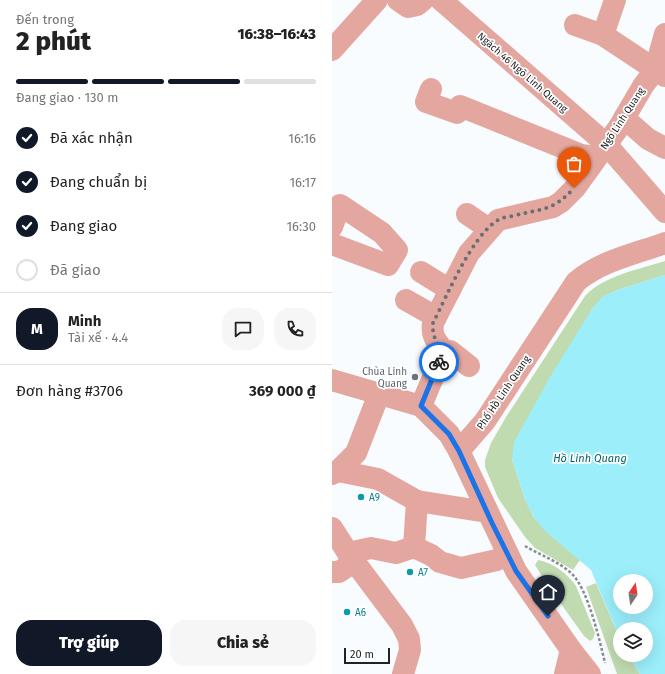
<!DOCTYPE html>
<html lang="vi">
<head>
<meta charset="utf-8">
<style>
	body { margin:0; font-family:"Fira Sans",sans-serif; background:#f6f6f6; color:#222; height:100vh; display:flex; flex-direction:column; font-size:15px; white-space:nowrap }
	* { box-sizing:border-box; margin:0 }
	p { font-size:13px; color:#767676 }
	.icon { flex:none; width:22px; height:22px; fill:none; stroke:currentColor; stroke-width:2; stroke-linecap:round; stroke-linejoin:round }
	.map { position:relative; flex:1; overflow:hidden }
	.drawer { display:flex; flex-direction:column; background:#fff; width:332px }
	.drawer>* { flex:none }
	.needle { width:26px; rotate:13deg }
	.buttons { position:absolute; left:281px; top:574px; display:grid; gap:8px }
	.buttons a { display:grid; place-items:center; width:40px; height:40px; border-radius:50%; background:#fff; box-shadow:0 4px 16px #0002; font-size:20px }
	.scale { position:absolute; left:12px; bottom:10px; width:46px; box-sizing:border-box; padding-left:4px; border:2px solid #202325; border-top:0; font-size:11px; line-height:14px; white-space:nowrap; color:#202325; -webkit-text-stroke:3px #fff; paint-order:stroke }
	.pin { position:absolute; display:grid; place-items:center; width:34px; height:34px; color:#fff; margin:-41px -17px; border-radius:50% 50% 50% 0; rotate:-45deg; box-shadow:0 0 4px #0007 }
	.pin .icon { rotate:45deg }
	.courier { position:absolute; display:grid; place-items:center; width:40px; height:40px; margin:-20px; border:3px solid #1a73e8; border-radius:50%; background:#fff; color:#222; box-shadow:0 1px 5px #0007 }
	.overview em { font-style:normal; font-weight:800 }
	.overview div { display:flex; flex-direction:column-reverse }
	.overview { display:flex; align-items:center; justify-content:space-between; height:68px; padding:0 16px }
	h1 { font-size:26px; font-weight:800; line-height:30px }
	.bar { display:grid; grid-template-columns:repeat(4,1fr); gap:6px 4px; align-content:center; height:48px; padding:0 16px }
	.bar i { height:5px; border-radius:3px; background:#e0e0e0 }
	.bar .selected { background:#111827 }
	.bar p { grid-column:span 4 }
	.line { display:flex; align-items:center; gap:10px; padding:0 16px; border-top:1px solid #e0e0e0 }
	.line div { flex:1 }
	.round { display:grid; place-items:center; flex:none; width:42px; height:42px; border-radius:16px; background:#f6f6f6 }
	ol { padding:0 16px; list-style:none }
	li { display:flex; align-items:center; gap:12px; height:44px }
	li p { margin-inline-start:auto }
	li .icon { padding:4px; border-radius:50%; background:#111827; color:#fff; stroke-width:4 }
	li:last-child { color:#767676 }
	li i { width:22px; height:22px; border:2px solid #e0e0e0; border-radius:50% }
	.button { display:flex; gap:8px; margin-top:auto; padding:8px 16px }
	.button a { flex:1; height:46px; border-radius:16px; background:#111827; color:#fff; font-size:16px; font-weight:800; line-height:46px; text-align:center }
	.button a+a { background:#f6f6f6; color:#222 }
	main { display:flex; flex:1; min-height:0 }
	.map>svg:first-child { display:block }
</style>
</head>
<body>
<main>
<section class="drawer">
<div class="overview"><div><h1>2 phút</h1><p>Đến trong</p></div><em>16:38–16:43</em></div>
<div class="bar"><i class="selected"></i><i class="selected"></i><i class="selected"></i><i></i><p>Đang giao · 130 m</p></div>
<ol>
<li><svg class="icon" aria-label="check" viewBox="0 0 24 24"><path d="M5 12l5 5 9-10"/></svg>Đã xác nhận<p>16:16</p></li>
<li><svg class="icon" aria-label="check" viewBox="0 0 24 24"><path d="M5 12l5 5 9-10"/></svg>Đang chuẩn bị<p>16:17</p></li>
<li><svg class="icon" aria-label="check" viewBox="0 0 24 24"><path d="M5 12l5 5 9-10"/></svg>Đang giao<p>16:30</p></li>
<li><i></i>Đã giao</li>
</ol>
<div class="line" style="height:72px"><b class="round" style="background:#111827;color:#fff">M</b><div><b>Minh</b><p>Tài xế · 4.4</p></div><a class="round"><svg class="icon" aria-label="chat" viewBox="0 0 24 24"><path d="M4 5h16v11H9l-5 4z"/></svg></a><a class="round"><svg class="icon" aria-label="phone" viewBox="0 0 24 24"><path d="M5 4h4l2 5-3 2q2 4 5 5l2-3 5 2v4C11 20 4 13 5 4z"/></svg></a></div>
<div class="line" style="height:52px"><div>Đơn hàng #3706</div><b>369 000 ₫</b></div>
<div class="button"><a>Trợ giúp</a><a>Chia sẻ</a></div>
</section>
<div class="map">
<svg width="333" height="674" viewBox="0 0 333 674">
	<rect width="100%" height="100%" fill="#f9fcff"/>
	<!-- green -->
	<g fill="#c1dbb1">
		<path d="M 333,261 L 333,275 L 286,290 L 271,297 L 260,309 L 180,459 L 193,499 L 202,518 L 248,560 L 241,570 L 203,548 L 193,537 L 166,498 L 153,467 L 153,460 L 159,443 L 174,417 L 253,296 C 271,276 308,269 333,261 Z"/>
		<path d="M 206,560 C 221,563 235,573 244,586 L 263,633 L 261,639 L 258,641 L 252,636 L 214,583 L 203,565 Z"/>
		<path d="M 264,583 L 288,639 L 288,655 L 296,655 L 308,674 L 285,674 L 254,587 Z"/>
	</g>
	<!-- water -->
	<path fill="#9beefa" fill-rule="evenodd" d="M 333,275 L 333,674 L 308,674 L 296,655 L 314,655 L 314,629 L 288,629 L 288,639 L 259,570 L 214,532 L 202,518 L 193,499 L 180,459 L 182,442 L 218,377 L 260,309 L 270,297 L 286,290 ZM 288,581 L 314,581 L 314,607 L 288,607 Z"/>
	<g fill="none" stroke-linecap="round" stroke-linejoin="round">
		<!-- path -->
		<path stroke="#8a8d90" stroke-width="2.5" stroke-dasharray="3 2" stroke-linecap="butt" d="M 193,546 C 208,555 228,562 240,574 C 256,589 268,642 273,663"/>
		<!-- minor -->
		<g stroke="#e4a79f" stroke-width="22">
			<path d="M 66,0 L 76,7 L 85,5 L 91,0"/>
			<path d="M 109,0 L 274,144 L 333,212"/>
			<path d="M 243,25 L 271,35 L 333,76"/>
			<path d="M 271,35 L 283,0"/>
			<path d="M 0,50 L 45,0"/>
			<path d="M 99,89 L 94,102 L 125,113 L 128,106 L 237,150 L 249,155 L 264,157"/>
			<path d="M 292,118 L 316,139 L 333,148"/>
			<path d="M 135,214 L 157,229"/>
			<path d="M 0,227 L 8,205 L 50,233 L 65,250 L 56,265 L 0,244"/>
			<path d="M 89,272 L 118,290"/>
			<path d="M 74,300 L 104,317"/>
			<path d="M 112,351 L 118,351 L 137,366"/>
			<path d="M 0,380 L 89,406 L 117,434 L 127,451 L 184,571 L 239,650 L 233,674"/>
			<path d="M 89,406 L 112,351 C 104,341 99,336 101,323 L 137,253 L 166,220 L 221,207 L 229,202 L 243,188 L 287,127 L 311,86 L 323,70 L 333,34"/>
			<path d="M 127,451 L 153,421 L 244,282 C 268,261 303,254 333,243"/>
			<path d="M 6,471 L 46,479 L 85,501 L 155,512"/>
			<path d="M 0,474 L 6,471 L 24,453 L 47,394"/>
			<path d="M 85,501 L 82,547 L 99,555 L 108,562 L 129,568 L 165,560 L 175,553"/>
			<path d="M 0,528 L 16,553 L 70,625 L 77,639 L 78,650 L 71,674"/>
			<path d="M 16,553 L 39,548 L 64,553 L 82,547"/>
			<path d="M 0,572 L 7,572 L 23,561"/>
			<path d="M 239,650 L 258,674"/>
		</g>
	</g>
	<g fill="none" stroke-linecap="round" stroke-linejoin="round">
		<!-- done -->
		<path stroke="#6c6f71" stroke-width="4" stroke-dasharray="0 7.2" d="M 107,362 L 112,352 C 104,342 100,336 101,323 C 116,294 139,237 166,220 C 170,217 176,217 181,216 C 211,208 220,212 242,188"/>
		<!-- route -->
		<path stroke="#1a73e8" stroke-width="5" d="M 107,362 L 89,406 L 117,434 L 127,451 L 160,523 L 184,571 L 216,616"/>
	</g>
	<!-- markers -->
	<circle fill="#6b7280" stroke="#fff" stroke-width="1.5" cx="83" cy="377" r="4"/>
	<g fill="#0f9aa8" stroke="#fff" stroke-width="1.5">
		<circle cx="29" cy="497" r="4"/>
		<circle cx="78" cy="572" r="4"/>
		<circle cx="15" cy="612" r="4"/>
	</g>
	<g text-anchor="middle" stroke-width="3.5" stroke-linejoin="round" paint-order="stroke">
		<!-- street labels -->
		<g font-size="10" fill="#202325" stroke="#fff">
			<text transform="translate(191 72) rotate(41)" y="4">Ngách 46 Ngõ Linh Quang</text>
			<text transform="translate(290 118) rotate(-57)" y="4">Ngõ Linh Quang</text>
			<text transform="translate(171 392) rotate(-56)" y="4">Phố Hồ Linh Quang</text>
		</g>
		<!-- worship labels -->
		<g font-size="10" fill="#5b616d" stroke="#fff" text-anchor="end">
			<text x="75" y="375">Chùa Linh<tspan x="75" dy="12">Quang</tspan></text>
		</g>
		<!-- culture labels -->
		<g font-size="10" fill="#0d838f" stroke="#fff" text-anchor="start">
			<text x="37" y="501">A9</text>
			<text x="86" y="576">A7</text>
			<text x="23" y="616">A6</text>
		</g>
		<!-- water labels -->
		<g font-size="11" font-style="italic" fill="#00646e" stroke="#fff">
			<text x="258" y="462">Hồ Linh Quang</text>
		</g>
	</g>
</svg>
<div class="buttons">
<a><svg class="needle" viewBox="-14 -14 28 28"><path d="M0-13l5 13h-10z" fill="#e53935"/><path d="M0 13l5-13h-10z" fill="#767676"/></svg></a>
<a><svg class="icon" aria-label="layers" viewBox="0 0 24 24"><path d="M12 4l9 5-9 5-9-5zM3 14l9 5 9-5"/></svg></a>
</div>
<div class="scale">20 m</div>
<div class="pin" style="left:242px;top:188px;background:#ea580c"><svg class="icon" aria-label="bag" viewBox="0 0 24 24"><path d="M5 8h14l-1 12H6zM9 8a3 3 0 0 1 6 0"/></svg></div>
<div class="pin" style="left:216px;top:616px;background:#1f2937"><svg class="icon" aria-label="home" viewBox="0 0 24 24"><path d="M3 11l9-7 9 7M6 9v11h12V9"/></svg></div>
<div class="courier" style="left:107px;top:362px"><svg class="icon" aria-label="bike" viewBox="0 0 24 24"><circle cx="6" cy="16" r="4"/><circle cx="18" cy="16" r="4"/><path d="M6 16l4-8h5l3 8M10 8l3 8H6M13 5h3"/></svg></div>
</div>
</main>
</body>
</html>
